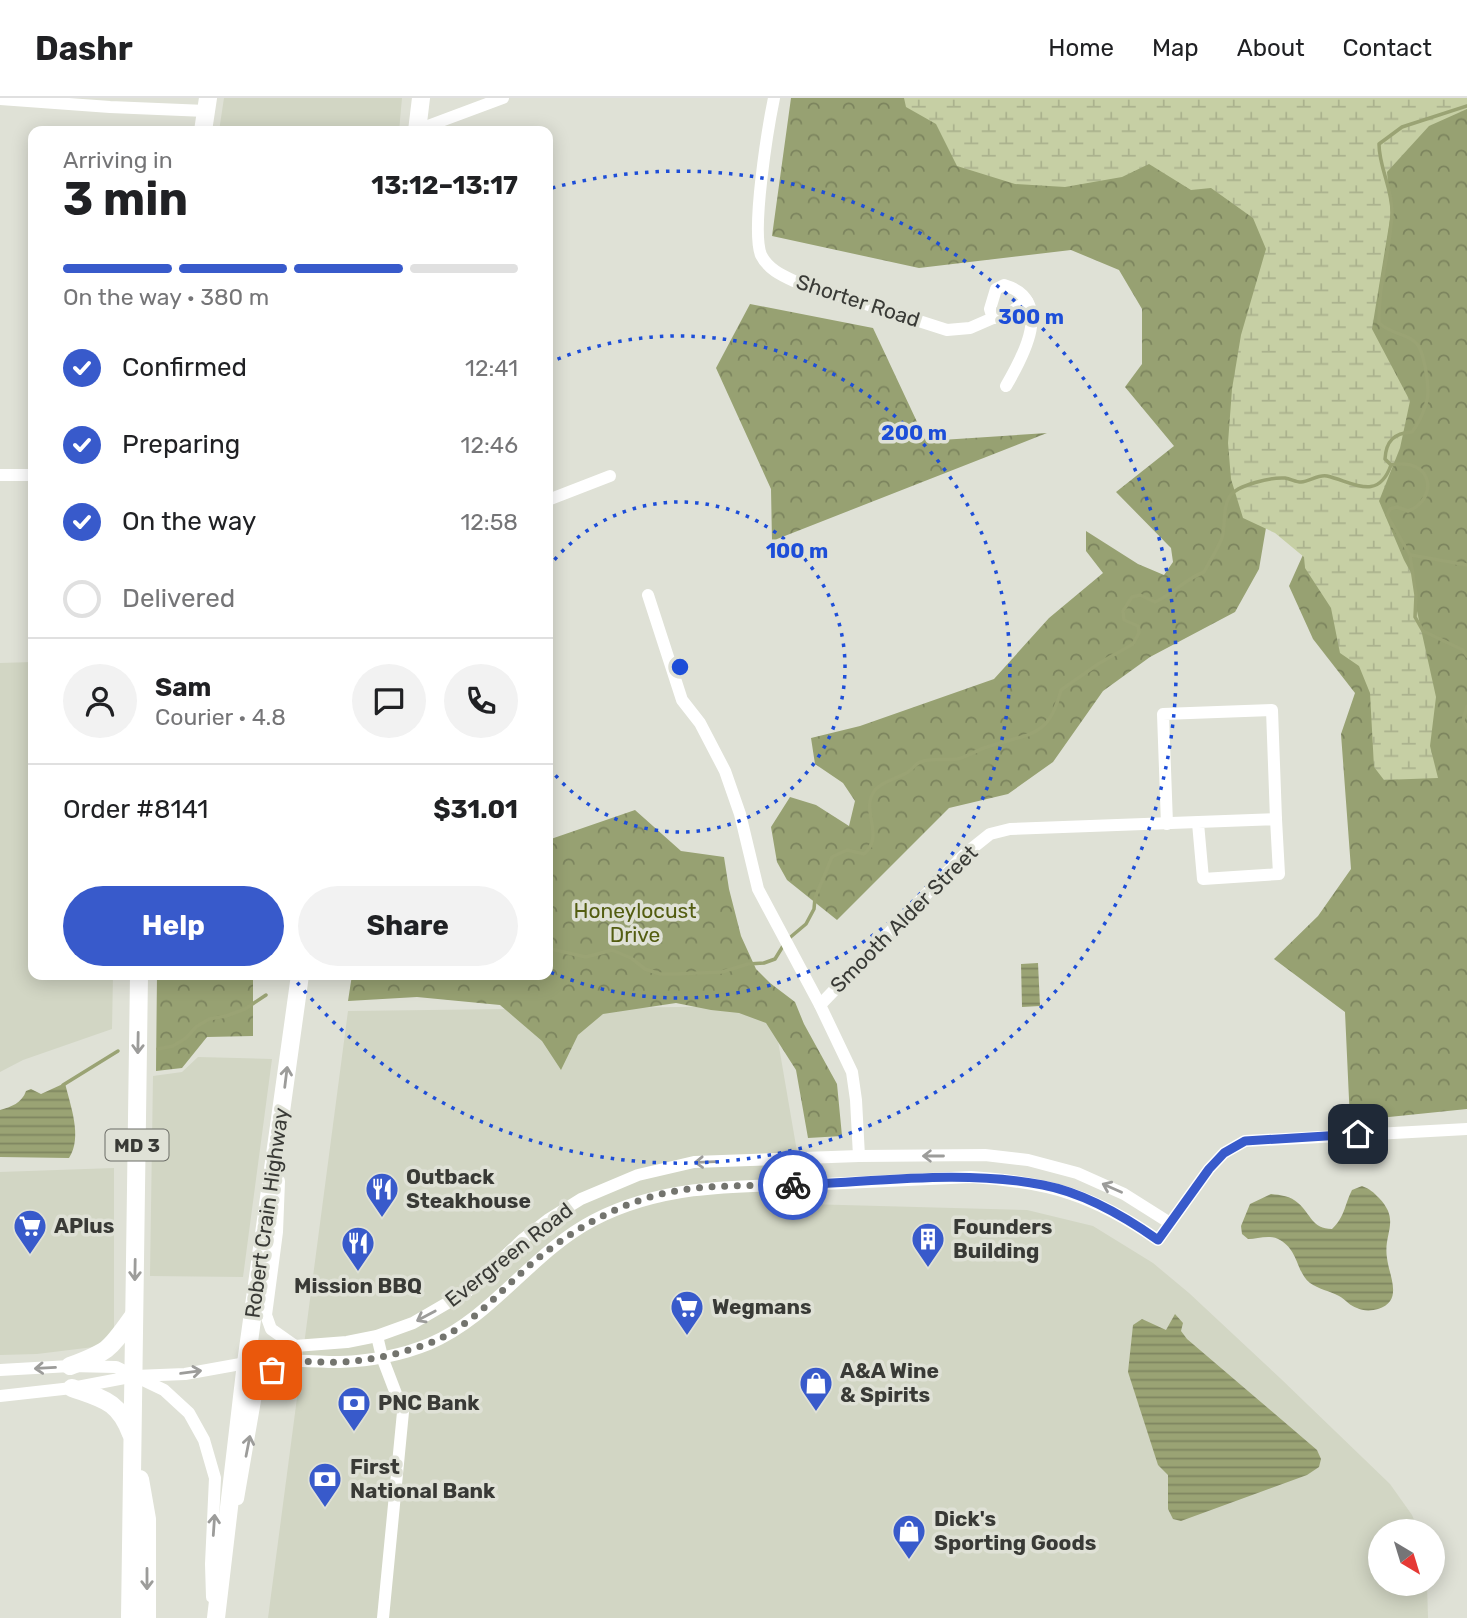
<!DOCTYPE html>
<html lang="en">
<head>
<meta charset="utf-8">
<style>
	body { margin:0; font-family:Rubik,sans-serif; background:#f2f2f2; color:#202124; height:100vh; display:flex; flex-direction:column; font-size:26px; white-space:nowrap }
	* { box-sizing:border-box; margin:0 }
	p { font-size:23px; color:#757577 }
	.icon { flex:none; width:38px; height:38px; fill:none; stroke:currentColor; stroke-width:2; stroke-linecap:round; stroke-linejoin:round }
	.map { position:relative; flex:1; overflow:hidden }
	.side { position:absolute; left:28px; top:28px; width:525px; height:854px; display:flex; flex-direction:column; background:#fff; border-radius:14px; box-shadow:0 4px 18px #0003 }
	.side>* { flex:none }
	.needle { width:46px; rotate:142deg }
	.buttons { position:absolute; left:1368px; top:1421px; display:grid; gap:14px }
	.buttons a { display:grid; place-items:center; width:77px; height:77px; border-radius:50%; background:#fff; box-shadow:0 4px 18px #0003; font-size:35px }
	.pin { position:absolute; display:grid; place-items:center; width:60px; height:60px; color:#fff; margin:-30px; border-radius:14px; box-shadow:0 4px 10px #0006 }
	.courier { position:absolute; display:grid; place-items:center; width:70px; height:70px; margin:-35px; border:5px solid #385acb; border-radius:50%; background:#fff; color:#222; box-shadow:0 2px 9px #0007 }
	.summary em { font-style:normal; font-weight:700 }
	.summary div { display:flex; flex-direction:column-reverse }
	.summary { display:flex; align-items:center; justify-content:space-between; height:119px; padding:0 35px }
	h1 { font-size:46px; font-weight:700; line-height:52px }
	.bar { display:grid; grid-template-columns:repeat(4,1fr); gap:10px 7px; align-content:center; height:84px; padding:0 35px }
	.bar i { height:9px; border-radius:5px; background:#e0e0e0 }
	.bar .on { background:#385acb }
	.bar p { grid-column:span 4 }
	.line { display:flex; align-items:center; gap:18px; padding:0 35px; border-top:2px solid #e0e0e0 }
	.line div { flex:1 }
	.round { display:grid; place-items:center; flex:none; width:74px; height:74px; border-radius:37px; background:#f2f2f2 }
	ol { padding:0 35px; list-style:none }
	li { display:flex; align-items:center; gap:21px; height:77px }
	li p { margin-inline-start:auto }
	li .icon { padding:7px; border-radius:50%; background:#385acb; color:#fff; stroke-width:4 }
	li:last-child { color:#757577 }
	li i { width:38px; height:38px; border:4px solid #e0e0e0; border-radius:50% }
	.primary-button { display:flex; gap:14px; margin-top:auto; padding:14px 35px }
	.primary-button a { flex:1; height:80px; border-radius:42px; background:#385acb; color:#fff; font-size:28px; font-weight:700; line-height:80px; text-align:center }
	.primary-button a+a { background:#f2f2f2; color:#202124 }
	header { display:flex; align-items:center; gap:42px; box-sizing:border-box; height:98px; padding:0 35px; background:#fff; border-bottom:2px solid #e0e0e0 }
	header strong { font-size:33px }
	nav { display:flex; gap:38px; margin-inline-start:auto; font-size:24px }
	.map>svg:first-child { display:block }
</style>
</head>
<body>
<header>
<strong>Dashr</strong>
<nav><a>Home</a><a>Map</a><a>About</a><a>Contact</a></nav>
</header>
<div class="map">
<svg width="1467" height="1520" viewBox="0 0 1467 1520">
	<defs>
		<pattern id="forest-crowns" width="20" height="18" patternUnits="userSpaceOnUse" patternTransform="scale(1.75)"><rect width="20" height="18" fill="#97a172"/><path d="M2 6a3 3 0 1 1 6 0M12 15a3 3 0 1 1 6 0" fill="none" stroke="#7c845e"/></pattern>
		<pattern id="wetland-marsh" width="20" height="14" patternUnits="userSpaceOnUse" patternTransform="scale(1.75)"><rect width="20" height="14" fill="#c6cfa4"/><path d="M1 5h8M5 5V1M11 12h8M15 12V8" fill="none" stroke="#abb28e"/></pattern>
		<pattern id="water-rules" width="6" height="5" patternUnits="userSpaceOnUse" patternTransform="scale(1.75)"><rect width="6" height="5" fill="#9aa374"/><path d="M0 2.5h6" fill="none" stroke="#7f8660"/></pattern>
	</defs>
	<rect width="100%" height="100%" fill="#dfe1d6"/>
	<!-- built -->
	<g fill="#d2d6c4">
		<path d="M 224,0 L 402,0 L 399,33 L 219,33 Z"/>
		<path d="M 33,564 L 33,877 L 113,877 L 112,931 L 23,962 L 0,974 L 0,565 Z"/>
		<path d="M 772,908 L 806,1106 L 1027,1112 L 1093,1128 L 1153,1165 L 1189,1195 L 1280,1280 L 1390,1386 L 1412,1417 L 1419,1433 L 1381,1433 L 1381,1486 L 1427,1486 L 1428,1520 L 268,1520 L 348,913 Z"/>
		<path d="M 198,959 L 272,961 L 243,1179 L 150,1178 L 153,978 L 182,974 Z"/>
		<path d="M 114,1070 L 114,1232 L 102,1248 L 37,1256 L 0,1257 L 0,1074 Z"/>
	</g>
	<!-- forest -->
	<g fill="url(#forest-crowns)">
		<path d="M 791,0 L 1467,0 L 1467,1011 L 1350,1023 L 1345,914 L 1274,861 L 1318,818 L 1351,771 L 1341,636 L 1355,595 L 1313,541 L 1289,488 L 1315,430 L 1269,412 L 1259,471 L 1235,514 L 1150,559 L 1103,593 L 1053,664 L 1008,696 L 949,710 L 837,822 L 787,782 L 777,764 L 771,729 L 790,699 L 816,707 L 849,728 L 855,703 L 843,685 L 815,666 L 811,640 L 860,628 L 994,581 L 1049,520 L 1103,475 L 1086,453 L 1086,433 L 1138,466 L 1164,477 L 1173,464 L 1171,450 L 1116,394 L 1174,348 L 1125,289 L 1142,266 L 1142,211 L 1119,172 L 1071,152 L 919,170 L 772,138 Z"/>
		<path d="M 750,206 L 873,230 L 926,343 L 1047,335 L 772,443 L 771,391 L 716,270 Z"/>
		<path d="M 635,712 L 681,753 L 724,759 L 729,791 L 741,838 L 756,871 L 770,885 L 795,904 L 804,926 L 837,986 L 842,1038 L 808,1040 L 796,972 L 766,925 L 739,915 L 711,912 L 676,905 L 603,916 L 578,937 L 561,972 L 542,943 L 500,907 L 417,899 L 348,903 L 352,877 L 548,877 L 548,742 Z"/>
		<path d="M 157,877 L 253,877 L 253,938 L 207,939 L 182,970 L 156,973 Z"/>
	</g>
	<!-- wetland -->
	<path fill="url(#wetland-marsh)" d="M 904,0 L 1467,0 L 1467,11 L 1429,28 L 1387,74 L 1391,115 L 1372,231 L 1410,303 L 1400,350 L 1379,403 L 1404,462 L 1415,482 L 1415,504 L 1436,599 L 1430,648 L 1438,680 L 1384,682 L 1374,669 L 1370,595 L 1359,568 L 1340,555 L 1331,510 L 1305,470 L 1304,459 L 1275,435 L 1243,420 L 1231,381 L 1228,345 L 1232,291 L 1241,237 L 1266,151 L 1253,120 L 1211,90 L 1191,92 L 1149,66 L 1122,79 L 1065,89 L 1015,86 L 957,68 L 936,26 L 906,9 Z"/>
	<!-- water -->
	<g fill="url(#water-rules)">
		<path d="M 1038,865 L 1040,908 L 1022,909 L 1021,866 Z"/>
		<path d="M 65,985 C 70,1007 83,1039 69,1060 L 0,1059 L 0,1012 C 11,1009 22,1005 26,993 L 31,991 L 41,996 Z"/>
		<path d="M 1362,1088 C 1370,1091 1373,1094 1379,1100 C 1401,1123 1383,1135 1387,1160 C 1389,1178 1404,1203 1378,1211 C 1372,1213 1362,1213 1357,1210 C 1350,1208 1346,1202 1339,1198 C 1330,1193 1318,1191 1310,1185 C 1296,1174 1299,1153 1280,1142 C 1270,1136 1258,1141 1248,1141 L 1242,1136 L 1241,1128 L 1250,1106 L 1271,1096 C 1280,1097 1291,1098 1298,1105 C 1311,1116 1312,1131 1332,1131 C 1345,1119 1344,1108 1352,1092 Z"/>
		<path d="M 1175,1216 L 1183,1225 L 1181,1233 L 1187,1241 L 1317,1352 L 1321,1361 L 1319,1369 L 1307,1377 L 1181,1423 L 1173,1421 L 1168,1411 L 1168,1377 L 1158,1367 L 1128,1274 L 1133,1227 L 1142,1221 L 1166,1232 Z"/>
	</g>
	<g fill="none" stroke-linecap="round" stroke-linejoin="round">
		<!-- stream -->
		<g stroke="#9aa374" stroke-width="3.5">
			<path d="M 1467,8 L 1402,29 L 1379,46 C 1379,70 1393,92 1392,116 C 1390,153 1378,188 1379,225 C 1392,237 1408,235 1417,246 C 1424,254 1428,283 1428,294 C 1428,306 1419,325 1412,334 C 1394,335 1386,343 1385,361 L 1391,367 C 1435,359 1438,402 1408,413 L 1397,409 L 1390,411 L 1387,417 L 1410,457 L 1416,497 L 1415,519 L 1423,533 L 1463,552 L 1467,558"/>
			<path d="M 1411,457 L 1467,467"/>
			<path d="M 1467,608 L 1463,623 L 1467,630"/>
			<path d="M 787,842 L 806,826 L 814,811 L 815,800 L 832,759 L 847,752 L 864,756 C 886,737 859,712 875,692 C 884,682 897,681 908,674 C 913,671 915,666 920,664 C 932,659 945,663 957,661 C 967,659 977,652 987,649 C 1030,634 1048,642 1061,592 L 1098,566 L 1133,546 L 1139,535 L 1138,528 L 1124,522 L 1123,513 L 1132,499 L 1140,497 L 1155,504 C 1173,496 1185,481 1204,474 C 1210,463 1217,452 1222,440 C 1226,427 1222,410 1230,398 C 1237,387 1272,379 1285,380 C 1291,381 1296,384 1301,384 C 1310,383 1319,376 1327,378 C 1353,384 1378,404 1391,367"/>
			<path d="M 548,853 L 551,851 L 586,859 L 612,852 L 631,860 L 645,871 L 660,876 L 676,876 L 722,874 L 748,866 L 764,865 L 775,861 L 783,848"/>
			<path d="M 158,951 L 173,948 L 186,940 L 196,929 L 209,921 L 226,918 L 245,911 L 266,897"/>
			<path d="M 63,987 L 118,953"/>
		</g>
		<!-- minor -->
		<g stroke="#fff" stroke-width="12">
			<path d="M 774,0 C 768,29 751,132 761,157 C 768,171 781,177 794,183 L 947,232 L 970,230 L 993,220 L 990,211 L 996,191 L 1004,187 C 1055,202 1023,259 1006,288"/>
			<path d="M 0,1 L 110,9 L 206,13"/>
			<path d="M 417,32 L 503,0"/>
			<path d="M 993,220 L 1005,218 L 1027,203"/>
			<path d="M 0,377 L 33,377"/>
			<path d="M 548,402 L 610,378"/>
			<path d="M 648,497 L 682,602 L 700,625 L 725,673 L 740,716 L 758,791 L 820,907 L 852,974 L 856,1002 L 859,1058"/>
			<path d="M 1167,726 L 1163,616 L 1272,612 L 1276,721"/>
			<path d="M 820,907 L 965,756 L 990,736 L 1010,731 L 1276,721 L 1279,776 L 1203,781 L 1198,725"/>
			<path d="M 279,1083 L 277,1134 L 266,1217 L 271,1231 L 295,1248 L 347,1244 L 377,1238 L 413,1225 L 468,1193 L 522,1142 L 549,1121 L 581,1101 L 638,1077 L 694,1064 L 859,1058 L 985,1057 L 1028,1062 L 1077,1075 L 1124,1096 L 1170,1125"/>
			<path d="M 377,1238 L 382,1259 L 403,1314 L 383,1520"/>
			<path d="M 0,1272 L 70,1268 L 116,1269 L 164,1292 L 189,1315 L 204,1342 L 215,1380 L 211,1466 L 212,1499"/>
			<path d="M 0,1298 L 72,1290 L 135,1278 L 185,1276 L 246,1265 L 284,1264"/>
			<path d="M 238,1401 L 257,1291 C 263,1280 270,1271 282,1265 C 295,1260 325,1265 340,1264 C 369,1263 402,1257 429,1246 C 493,1219 532,1154 594,1122 C 665,1085 744,1088 823,1086 C 872,1084 922,1081 971,1079 C 1049,1084 1094,1097 1158,1142 L 1209,1071 L 1224,1055 L 1245,1043 L 1467,1031"/>
		</g>
		<!-- highway -->
		<g stroke="#fff" stroke-width="18">
			<path d="M 203,33 L 208,0"/>
			<path d="M 417,33 L 421,0"/>
			<path d="M 70,1268 C 110,1253 109,1252 134,1217"/>
			<path d="M 72,1290 C 103,1301 119,1303 131,1336"/>
			<path d="M 140,1381 L 147,1421 L 147,1520"/>
			<path d="M 130,1520 L 139,877"/>
			<path d="M 216,1520 L 246,1265 L 300,877"/>
		</g>
	</g>
	<!-- one-way arrows -->
	<defs><path id="oneway-shaft" d="M-6 0H5M1.5-3L5.5 0L1.5 3" fill="none" stroke-width="1.6" stroke-linecap="round" stroke-linejoin="round" transform="scale(1.75)"/></defs>
	<g stroke="#9c9c9a">
		<use href="#oneway-shaft" transform="translate(138 945) rotate(91)"/>
		<use href="#oneway-shaft" transform="translate(286 979) rotate(-83)"/>
		<use href="#oneway-shaft" transform="translate(933 1058) rotate(180)"/>
		<use href="#oneway-shaft" transform="translate(705 1064) rotate(178)"/>
		<use href="#oneway-shaft" transform="translate(1112 1090) rotate(-156)"/>
		<use href="#oneway-shaft" transform="translate(135 1172) rotate(91)"/>
		<use href="#oneway-shaft" transform="translate(426 1218) rotate(152)"/>
		<use href="#oneway-shaft" transform="translate(45 1270) rotate(177)"/>
		<use href="#oneway-shaft" transform="translate(191 1274) rotate(-8)"/>
		<use href="#oneway-shaft" transform="translate(248 1348) rotate(-79)"/>
		<use href="#oneway-shaft" transform="translate(214 1427) rotate(-86)"/>
		<use href="#oneway-shaft" transform="translate(147 1481) rotate(90)"/>
	</g>
	<g fill="none" stroke-linecap="round" stroke-linejoin="round">
		<!-- done -->
		<path stroke="#73746e" stroke-width="7" stroke-dasharray="0 12.6" d="M 272,1272 C 294,1258 319,1266 344,1264 C 372,1262 400,1256 427,1246 C 469,1231 498,1195 531,1166 C 570,1133 616,1106 666,1095 C 707,1086 751,1088 793,1087"/>
		<!-- route -->
		<path stroke="#385acb" stroke-width="9" d="M 793,1087 C 875,1084 962,1071 1043,1087 C 1085,1095 1124,1118 1158,1142 L 1209,1071 L 1224,1055 L 1245,1043 L 1358,1036"/>
	</g>
	<!-- distance rings -->
	<g fill="none" stroke="#1d4ed8" stroke-width="3.5" stroke-dasharray="3.5 7">
		<path d="M548 470A165 165 0 1 1 548 668"/>
		<path d="M548 265A331 331 0 1 1 548 873"/>
		<path d="M552 90A496 496 0 1 1 292 878"/>
	</g>
	<!-- icons -->
	<defs>
		<symbol id="restaurant-pin" viewBox="-11 -11 22 30"><path d="M0 17L-7.5 6A9.5 9.5 0 1 1 7.5 6Z" fill="#385acb" stroke="#dfe1d6"/><path d="M-5-6h1v4h1v-4h1v4h1v-4h1v5L-1.5 .5V6h-2V.5L-5-1ZM5-6V6H3V1.5H1.5Q1.5-4 5-6Z" fill="#fff"/></symbol>
		<symbol id="supermarket-pin" viewBox="-11 -11 22 30"><path d="M0 17L-7.5 6A9.5 9.5 0 1 1 7.5 6Z" fill="#385acb" stroke="#dfe1d6"/><path d="M-6-5.5h2.5l.6 2H6L4.5 2H-2.5L-4.4-4H-6ZM-1.5 3.2a1.3 1.3 0 1 0 .1 0ZM3 3.2a1.3 1.3 0 1 0 .1 0Z" fill="#fff"/></symbol>
		<symbol id="building-pin" viewBox="-11 -11 22 30"><path d="M0 17L-7.5 6A9.5 9.5 0 1 1 7.5 6Z" fill="#385acb" stroke="#dfe1d6"/><path d="M-4-6H4V6H1V3H-1V6H-4ZM-2.5-4.3h1.7v1.8h-1.7ZM.8-4.3h1.7v1.8H.8ZM-2.5-1h1.7V.8h-1.7ZM.8-1h1.7V.8H.8Z" fill="#fff"/></symbol>
		<symbol id="shop-pin" viewBox="-11 -11 22 30"><path d="M0 17L-7.5 6A9.5 9.5 0 1 1 7.5 6Z" fill="#385acb" stroke="#dfe1d6"/><path d="M-5-2.5h2.3a2.7 3.5 0 0 1 5.4 0H5L5.5 6h-11ZM-1.5-2.5h3a1.5 2.3 0 0 0-3 0Z" fill="#fff"/></symbol>
		<symbol id="bank-pin" viewBox="-11 -11 22 30"><path d="M0 17L-7.5 6A9.5 9.5 0 1 1 7.5 6Z" fill="#385acb" stroke="#dfe1d6"/><path d="M-6-4H6V4H-6ZM0-2.3a2.3 2.3 0 1 0 0 4.6a2.3 2.3 0 1 0 0-4.6Z" fill="#fff"/></symbol>
	</defs>
	<g fill-rule="evenodd">
		<use href="#restaurant-pin" x="363" y="1072" width="38" height="52"/>
		<use href="#supermarket-pin" x="11" y="1109" width="38" height="52"/>
		<use href="#building-pin" x="909" y="1122" width="38" height="52"/>
		<use href="#restaurant-pin" x="339" y="1126" width="38" height="52"/>
		<use href="#supermarket-pin" x="668" y="1190" width="38" height="52"/>
		<use href="#shop-pin" x="797" y="1266" width="38" height="52"/>
		<use href="#bank-pin" x="335" y="1286" width="38" height="52"/>
		<use href="#bank-pin" x="306" y="1362" width="38" height="52"/>
		<use href="#shop-pin" x="890" y="1414" width="38" height="52"/>
	</g>
	<g text-anchor="middle" stroke-width="7" stroke-linejoin="round" paint-order="stroke">
		<!-- shield labels -->
		<rect fill="#dfe1d6" stroke="#6b6c66" stroke-width="2" x="105.5" y="1031.5" width="63" height="31" rx="5"/>
		<g font-size="19" font-weight="bold" fill="#393a36">
			<text x="137" y="1054">MD 3</text>
		</g>
		<!-- street labels -->
		<g font-size="21" fill="#393a36" stroke="#dfe1d6">
			<text transform="translate(858 203) rotate(18)" y="7">Shorter Road</text>
			<text transform="translate(904 821) rotate(-45)" y="7">Smooth Alder Street</text>
			<text transform="translate(267 1115) rotate(-82)" y="7">Robert Crain Highway</text>
			<text transform="translate(509 1157) rotate(-38)" y="7">Evergreen Road</text>
		</g>
		<!-- park labels -->
		<g font-size="21" fill="#535d11" stroke="#dfe1d6">
			<text x="635" y="820">Honeylocust<tspan x="635" dy="24">Drive</tspan></text>
		</g>
		<!-- poi labels -->
		<g font-size="21" font-weight="bold" fill="#393a36" stroke="#dfe1d6" text-anchor="start">
			<text x="406" y="1086">Outback<tspan x="406" dy="24">Steakhouse</tspan></text>
			<text x="54" y="1135">APlus</text>
			<text x="953" y="1136">Founders<tspan x="953" dy="24">Building</tspan></text>
			<text x="358" y="1195" text-anchor="middle">Mission BBQ</text>
			<text x="712" y="1216">Wegmans</text>
			<text x="840" y="1280">A&amp;A Wine<tspan x="840" dy="24">&amp; Spirits</tspan></text>
			<text x="378" y="1312">PNC Bank</text>
			<text x="350" y="1376">First<tspan x="350" dy="24">National Bank</tspan></text>
			<text x="934" y="1428">Dick's<tspan x="934" dy="24">Sporting Goods</tspan></text>
		</g>
	</g>
	<circle cx="680" cy="569" r="10" fill="#1d4ed8" stroke="#dfe1d6" stroke-width="3.5"/>
	<g font-size="21" text-anchor="middle" font-weight="bold" fill="#1d4ed8" stroke="#dfe1d6" stroke-width="7" stroke-linejoin="round" paint-order="stroke">
		<text x="1031" y="226">300 m</text>
		<text x="914" y="342">200 m</text>
		<text x="797" y="460">100 m</text>
	</g>
</svg>
<div class="buttons">
<a><svg class="needle" viewBox="-14 -14 28 28"><path d="M0-13l5 13h-10z" fill="#e53935"/><path d="M0 13l5-13h-10z" fill="#757577"/></svg></a>
</div>
<div class="pin" style="left:272px;top:1272px;background:#ea580c"><svg class="icon" aria-label="bag" viewBox="0 0 24 24"><path d="M5 8h14l-1 12H6zM9 8a3 3 0 0 1 6 0"/></svg></div>
<div class="pin" style="left:1358px;top:1036px;background:#1f2937"><svg class="icon" aria-label="home" viewBox="0 0 24 24"><path d="M3 11l9-7 9 7M6 9v11h12V9"/></svg></div>
<div class="courier" style="left:793px;top:1087px"><svg class="icon" aria-label="bike" viewBox="0 0 24 24"><circle cx="6" cy="16" r="4"/><circle cx="18" cy="16" r="4"/><path d="M6 16l4-8h5l3 8M10 8l3 8H6M13 5h3"/></svg></div>
<section class="side">
<div class="summary"><div><h1>3 min</h1><p>Arriving in</p></div><em>13:12–13:17</em></div>
<div class="bar"><i class="on"></i><i class="on"></i><i class="on"></i><i></i><p>On the way · 380 m</p></div>
<ol>
<li><svg class="icon" aria-label="check" viewBox="0 0 24 24"><path d="M5 12l5 5 9-10"/></svg>Confirmed<p>12:41</p></li>
<li><svg class="icon" aria-label="check" viewBox="0 0 24 24"><path d="M5 12l5 5 9-10"/></svg>Preparing<p>12:46</p></li>
<li><svg class="icon" aria-label="check" viewBox="0 0 24 24"><path d="M5 12l5 5 9-10"/></svg>On the way<p>12:58</p></li>
<li><i></i>Delivered</li>
</ol>
<div class="line" style="height:126px"><a class="round"><svg class="icon" aria-label="person" viewBox="0 0 24 24"><circle cx="12" cy="8" r="4"/><path d="M4 21q1-7 8-7t8 7"/></svg></a><div><b>Sam</b><p>Courier · 4.8</p></div><a class="round"><svg class="icon" aria-label="chat" viewBox="0 0 24 24"><path d="M4 5h16v11H9l-5 4z"/></svg></a><a class="round"><svg class="icon" aria-label="phone" viewBox="0 0 24 24"><path d="M5 4h4l2 5-3 2q2 4 5 5l2-3 5 2v4C11 20 4 13 5 4z"/></svg></a></div>
<div class="line" style="height:91px"><div>Order #8141</div><b>$31.01</b></div>
<div class="primary-button"><a>Help</a><a>Share</a></div>
</section>
</div>
</body>
</html>
